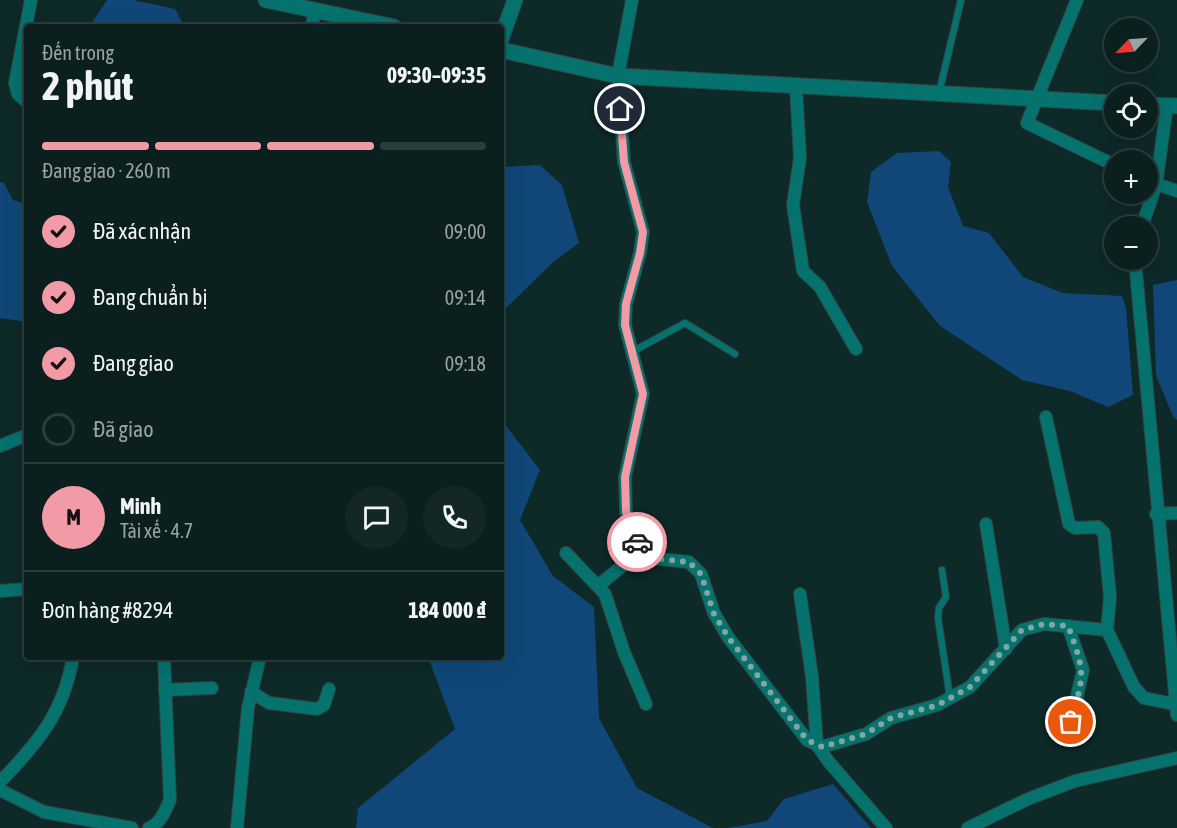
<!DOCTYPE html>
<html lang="vi">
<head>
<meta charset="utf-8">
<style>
	body { margin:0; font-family:"Asap Condensed",sans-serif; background:#132727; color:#f1f3f6; height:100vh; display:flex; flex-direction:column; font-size:22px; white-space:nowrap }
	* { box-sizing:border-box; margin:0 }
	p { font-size:20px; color:#99a2a4 }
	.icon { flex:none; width:33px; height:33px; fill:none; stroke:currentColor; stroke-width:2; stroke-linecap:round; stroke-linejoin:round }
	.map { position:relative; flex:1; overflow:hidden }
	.details { position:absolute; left:24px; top:24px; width:480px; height:636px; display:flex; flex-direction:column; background:#0a1f1e; border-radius:6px; box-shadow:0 6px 24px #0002,0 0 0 2px #2a3d3c }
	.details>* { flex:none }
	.needle { width:39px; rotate:245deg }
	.fabs { position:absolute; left:1104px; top:18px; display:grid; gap:12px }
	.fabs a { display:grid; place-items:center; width:54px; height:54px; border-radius:50%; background:#0a1f1e; box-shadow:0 6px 24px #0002,0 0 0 2px #2a3d3c; font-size:30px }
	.pin { position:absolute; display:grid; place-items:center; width:51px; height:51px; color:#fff; margin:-26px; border:3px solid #fff; border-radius:50%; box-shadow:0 2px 6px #0007 }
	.courier { position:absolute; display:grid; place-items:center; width:60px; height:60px; margin:-30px; border:4px solid #f39aa7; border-radius:50%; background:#fff; color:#222; box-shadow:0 2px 8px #0007 }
	.headline em { font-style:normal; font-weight:700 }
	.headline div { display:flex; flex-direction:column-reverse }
	.headline { display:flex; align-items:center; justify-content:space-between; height:102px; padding:0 18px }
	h1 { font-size:39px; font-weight:700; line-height:45px }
	.bar { display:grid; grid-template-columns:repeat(4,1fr); gap:9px 6px; align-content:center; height:72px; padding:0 18px }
	.bar i { height:8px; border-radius:4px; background:#2a3d3c }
	.bar .on { background:#f39aa7 }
	.bar p { grid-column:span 4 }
	.line { display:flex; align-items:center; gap:15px; padding:0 18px; border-top:2px solid #2a3d3c }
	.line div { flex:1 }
	.round { display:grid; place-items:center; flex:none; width:63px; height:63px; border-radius:32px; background:#132727 }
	ol { padding:0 18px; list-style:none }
	li { display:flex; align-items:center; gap:18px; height:66px }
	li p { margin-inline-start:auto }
	li .icon { padding:6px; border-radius:50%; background:#f39aa7; color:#111; stroke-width:4 }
	li:last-child { color:#99a2a4 }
	li i { width:33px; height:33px; border:3px solid #2a3d3c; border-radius:50% }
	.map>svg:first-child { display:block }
</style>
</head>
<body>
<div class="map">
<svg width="1177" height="828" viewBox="0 0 1177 828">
	<rect width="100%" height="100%" fill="#0d2928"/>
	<!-- water -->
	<g fill="#104778">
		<path d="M 107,0 L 133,0 L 175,9 L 185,27 L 89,27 Z"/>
		<path d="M 939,151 L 951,162 L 948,187 L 963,226 L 989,233 L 1023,277 L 1063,293 L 1122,296 L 1126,308 L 1133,395 L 1108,407 L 1070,391 L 1022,380 L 940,326 L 892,266 L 867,202 L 871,172 L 897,153 Z"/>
		<path d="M 540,165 L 562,185 L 579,243 L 552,263 L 501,313 L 501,167 Z"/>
		<path d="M 0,182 L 4,183 L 13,200 L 27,204 L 27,322 L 0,318 Z"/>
		<path d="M 1177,280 L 1177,420 L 1173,416 L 1156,376 L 1153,285 Z"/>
		<path d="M 501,419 L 540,470 L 520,520 L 553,576 L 594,607 L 599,718 L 637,788 L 713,828 L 356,828 L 358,808 L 455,729 L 428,657 L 501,657 Z"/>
		<path d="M 833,784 L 871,828 L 728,828 L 767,821 L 784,799 Z"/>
	</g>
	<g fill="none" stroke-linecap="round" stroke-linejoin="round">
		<defs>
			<g id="service">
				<path d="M 939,93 L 961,0"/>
				<path d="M 632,352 L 685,323 L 735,354"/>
				<path d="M 942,570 L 946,597 L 939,608 L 938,618 L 950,698"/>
			</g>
			<g id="minor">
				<path d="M 632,0 L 618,76 L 624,162 L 643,232 L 640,253 L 626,304 L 625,325 L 643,394 L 625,477 L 626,512 L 639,548 L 649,558 L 689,562 L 701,574 L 714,613 L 728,637 L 807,740 L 822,747 L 866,734 L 891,718 L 937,705 L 970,687 L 1022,630 L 1044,624 L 1107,630 L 1134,687 L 1144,698 L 1174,704"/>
				<path d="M 1077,0 L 1027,123 L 1114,165"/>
				<path d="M 311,27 L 316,10"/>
				<path d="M 796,86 L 800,158 L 793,205 L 803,271 L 820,287 L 856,349"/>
				<path d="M 27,102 L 18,94 L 15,83 L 31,0"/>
				<path d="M 1148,181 L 1177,191"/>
				<path d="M 1142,226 L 1156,185 L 1167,106"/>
				<path d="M 1135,260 L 1177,715"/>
				<path d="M 1046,417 L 1069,524 L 1075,528 L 1098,527 L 1104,533 L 1110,597 L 1107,630"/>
				<path d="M 0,446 L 27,435"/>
				<path d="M 1156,514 L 1177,513"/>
				<path d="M 986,524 L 1006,649"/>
				<path d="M 566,553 L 605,594 L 624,652 L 646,704"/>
				<path d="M 599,585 L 642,550"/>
				<path d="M 0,591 L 27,589"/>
				<path d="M 800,594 L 812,677 L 817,745 L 829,762 L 886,828"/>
				<path d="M 1068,626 L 1083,670 L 1071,722"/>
				<path d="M 165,690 L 212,688"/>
				<path d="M 251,692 L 269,703 L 317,709 L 324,705 L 329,689"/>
				<path d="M 0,782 C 38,743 64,712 73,657"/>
				<path d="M 0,790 L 44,812 L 132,828"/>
				<path d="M 149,828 C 161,823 165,811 170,800 L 164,657"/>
				<path d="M 237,828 L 248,708 L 260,657"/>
				<path d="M 968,828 L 1028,799 L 1075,781 L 1177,758"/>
			</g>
			<g id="tertiary">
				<path d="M 266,0 L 394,27"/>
				<path d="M 501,39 L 515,0"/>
				<path d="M 501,50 L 618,76 L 1114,103"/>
				<path d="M 1148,105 L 1177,106"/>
			</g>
		</defs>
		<!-- service casing -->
		<use href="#service" stroke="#2e4644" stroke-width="8"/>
		<!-- minor casing -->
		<use href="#minor" stroke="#2e4644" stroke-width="14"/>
		<!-- tertiary casing -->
		<use href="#tertiary" stroke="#2e4644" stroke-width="17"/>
		<!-- service -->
		<use href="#service" stroke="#05726e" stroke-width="6"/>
		<!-- minor -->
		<use href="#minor" stroke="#05726e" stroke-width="12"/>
		<!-- tertiary -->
		<use href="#tertiary" stroke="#05726e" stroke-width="15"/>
	</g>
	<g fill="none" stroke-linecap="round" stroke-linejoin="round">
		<!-- done -->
		<path stroke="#82a6a4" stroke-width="6" stroke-dasharray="0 10.8" d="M 637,542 L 649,558 L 689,562 L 701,574 L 714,614 L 728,637 L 807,740 L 822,747 L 866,734 L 891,718 L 938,705 L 970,687 L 1022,630 L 1044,624 L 1068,626 C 1086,674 1084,674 1071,722"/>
		<!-- route -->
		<path stroke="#f39aa7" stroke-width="8" d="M 620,109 L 624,162 L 643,232 L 640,253 L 626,304 L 625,325 L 643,394 L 625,477 L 626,512 L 637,542"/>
	</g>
</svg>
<div class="fabs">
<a><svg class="needle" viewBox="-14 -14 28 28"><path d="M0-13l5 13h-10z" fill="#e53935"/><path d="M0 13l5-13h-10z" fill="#99a2a4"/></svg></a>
<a><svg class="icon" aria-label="locate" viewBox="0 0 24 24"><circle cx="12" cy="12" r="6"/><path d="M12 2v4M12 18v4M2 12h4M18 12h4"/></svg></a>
<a>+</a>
<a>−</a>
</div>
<div class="pin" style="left:1071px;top:722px;background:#ea580c"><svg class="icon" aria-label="bag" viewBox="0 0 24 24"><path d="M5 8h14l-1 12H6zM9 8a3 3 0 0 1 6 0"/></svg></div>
<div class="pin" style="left:620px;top:109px;background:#1f2937"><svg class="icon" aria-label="home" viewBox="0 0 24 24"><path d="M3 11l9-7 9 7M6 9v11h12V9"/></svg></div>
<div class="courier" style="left:637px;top:542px"><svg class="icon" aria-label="car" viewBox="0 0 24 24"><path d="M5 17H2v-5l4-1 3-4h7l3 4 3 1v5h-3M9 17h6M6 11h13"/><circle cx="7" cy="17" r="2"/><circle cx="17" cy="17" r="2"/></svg></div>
<section class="details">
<div class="headline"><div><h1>2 phút</h1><p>Đến trong</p></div><em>09:30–09:35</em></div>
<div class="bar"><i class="on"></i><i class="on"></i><i class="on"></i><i></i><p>Đang giao · 260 m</p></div>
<ol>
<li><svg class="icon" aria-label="check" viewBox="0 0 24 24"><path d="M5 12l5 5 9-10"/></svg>Đã xác nhận<p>09:00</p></li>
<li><svg class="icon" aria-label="check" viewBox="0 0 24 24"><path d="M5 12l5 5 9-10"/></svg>Đang chuẩn bị<p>09:14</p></li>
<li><svg class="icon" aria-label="check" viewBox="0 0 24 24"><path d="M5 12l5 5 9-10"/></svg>Đang giao<p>09:18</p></li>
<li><i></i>Đã giao</li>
</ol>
<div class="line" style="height:108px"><b class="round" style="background:#f39aa7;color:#111">M</b><div><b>Minh</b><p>Tài xế · 4.7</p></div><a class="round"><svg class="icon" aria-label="chat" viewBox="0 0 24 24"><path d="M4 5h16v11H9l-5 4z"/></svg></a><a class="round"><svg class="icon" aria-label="phone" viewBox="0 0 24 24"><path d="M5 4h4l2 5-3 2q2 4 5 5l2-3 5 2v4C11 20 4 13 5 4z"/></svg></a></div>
<div class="line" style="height:78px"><div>Đơn hàng #8294</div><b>184 000 ₫</b></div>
</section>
</div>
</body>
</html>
